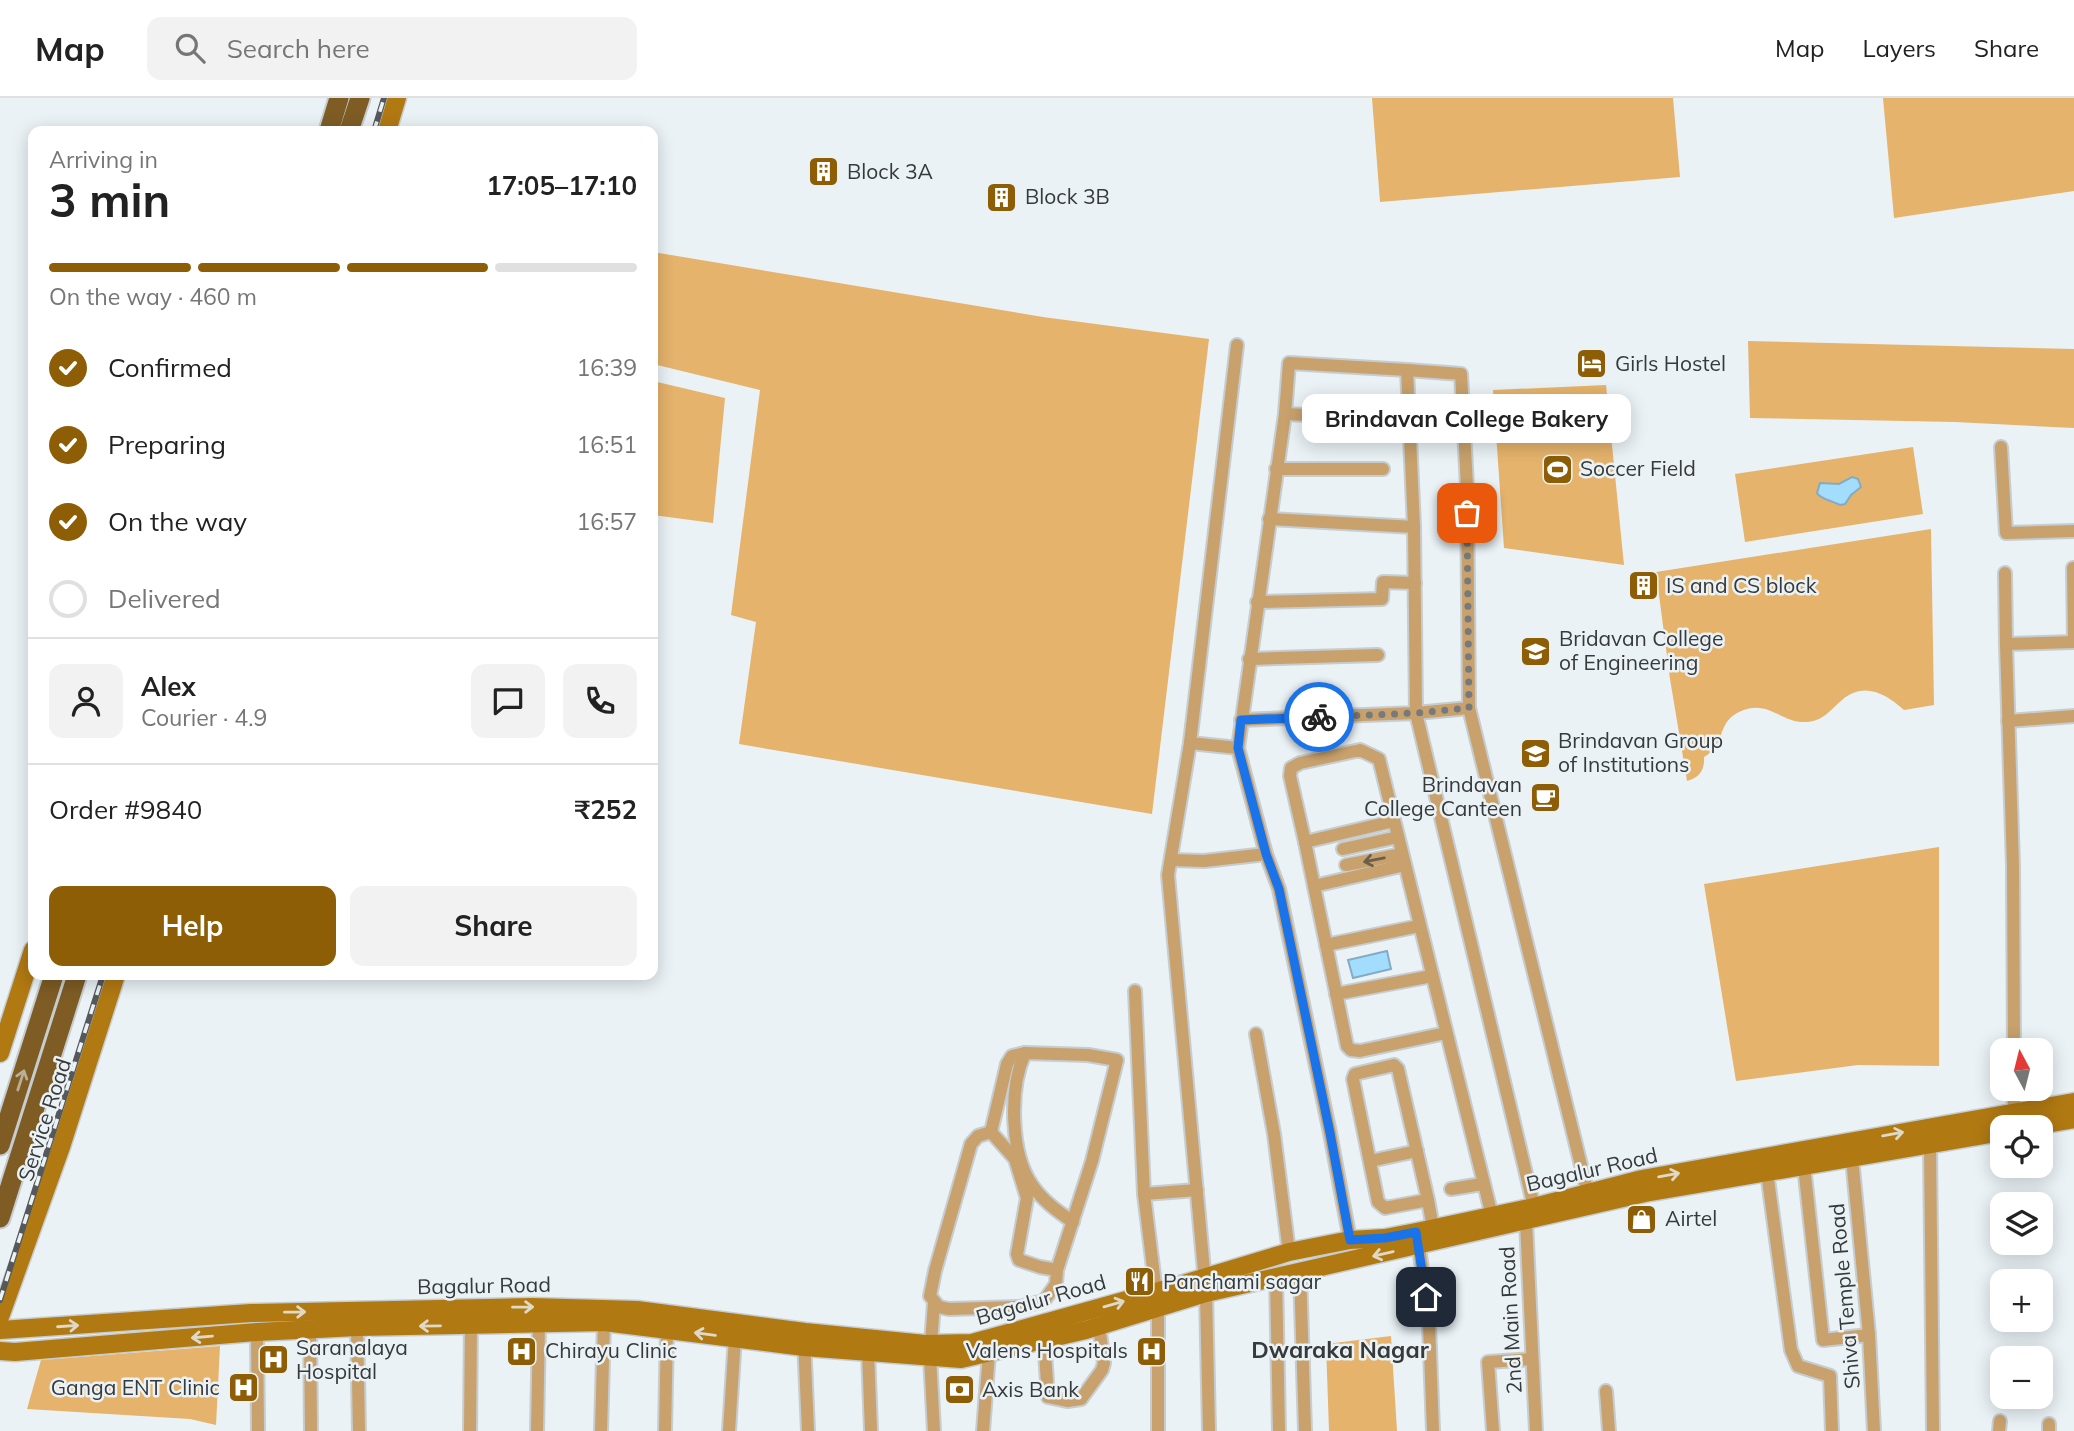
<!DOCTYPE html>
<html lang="en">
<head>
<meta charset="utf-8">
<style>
	body { margin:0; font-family:Mulish,sans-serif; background:#f2f2f2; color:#222; height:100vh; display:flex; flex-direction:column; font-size:26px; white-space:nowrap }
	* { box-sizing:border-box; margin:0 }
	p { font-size:23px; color:#767676 }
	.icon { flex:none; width:38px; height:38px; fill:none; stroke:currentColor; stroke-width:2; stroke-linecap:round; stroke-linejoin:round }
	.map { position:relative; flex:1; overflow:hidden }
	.details { position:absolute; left:28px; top:28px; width:630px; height:854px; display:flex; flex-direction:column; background:#fff; border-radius:14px; box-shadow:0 4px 18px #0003 }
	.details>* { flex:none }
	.needle { width:46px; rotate:353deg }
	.controls { position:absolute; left:1990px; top:940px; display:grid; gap:14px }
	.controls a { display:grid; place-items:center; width:63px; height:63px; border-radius:14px; background:#fff; box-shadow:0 4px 18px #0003; font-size:35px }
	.pin { position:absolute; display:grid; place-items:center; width:60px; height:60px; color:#fff; margin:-30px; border-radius:14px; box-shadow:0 4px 10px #0006 }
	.courier { position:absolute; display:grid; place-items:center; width:70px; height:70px; margin:-35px; border:5px solid #1a73e8; border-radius:50%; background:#fff; color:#222; box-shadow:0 2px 9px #0007 }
	.bubble { position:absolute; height:49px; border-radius:14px; background:#fff; box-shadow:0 4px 18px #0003; font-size:23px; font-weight:700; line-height:49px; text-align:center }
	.head em { font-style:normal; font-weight:700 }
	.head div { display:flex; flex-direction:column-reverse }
	.head { display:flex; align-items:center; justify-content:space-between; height:119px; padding:0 21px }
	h1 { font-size:46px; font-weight:700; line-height:52px }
	.bar { display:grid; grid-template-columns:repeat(4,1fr); gap:10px 7px; align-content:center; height:84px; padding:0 21px }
	.bar i { height:9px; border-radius:5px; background:#e0e0e0 }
	.bar .on { background:#8d5e05 }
	.bar p { grid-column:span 4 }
	.line { display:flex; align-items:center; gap:18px; padding:0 21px; border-top:2px solid #e0e0e0 }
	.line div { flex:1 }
	.round { display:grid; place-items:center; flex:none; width:74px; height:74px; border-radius:14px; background:#f2f2f2 }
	ol { padding:0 21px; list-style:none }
	li { display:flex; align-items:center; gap:21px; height:77px }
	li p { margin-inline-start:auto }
	li .icon { padding:7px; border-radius:50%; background:#8d5e05; color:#fff; stroke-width:4 }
	li:last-child { color:#767676 }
	li i { width:38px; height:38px; border:4px solid #e0e0e0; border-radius:50% }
	.action { display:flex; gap:14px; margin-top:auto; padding:14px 21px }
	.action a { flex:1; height:80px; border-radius:14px; background:#8d5e05; color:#fff; font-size:28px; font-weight:700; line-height:80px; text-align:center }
	.action a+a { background:#f2f2f2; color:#222 }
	header { display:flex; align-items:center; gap:42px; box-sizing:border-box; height:98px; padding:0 35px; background:#fff; border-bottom:2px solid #e0e0e0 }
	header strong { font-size:33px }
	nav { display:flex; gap:38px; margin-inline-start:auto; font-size:24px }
	.search { width:490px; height:63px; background:#f2f2f2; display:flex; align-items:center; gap:18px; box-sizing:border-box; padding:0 24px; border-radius:14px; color:#767676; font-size:26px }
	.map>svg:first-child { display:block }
</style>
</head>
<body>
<header>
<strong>Map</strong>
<div class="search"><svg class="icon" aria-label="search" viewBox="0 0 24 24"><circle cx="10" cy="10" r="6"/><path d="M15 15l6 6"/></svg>Search here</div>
<nav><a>Map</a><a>Layers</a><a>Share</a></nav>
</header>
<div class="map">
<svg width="2074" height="1333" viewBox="0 0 2074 1333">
	<rect width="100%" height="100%" fill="#eaf2f6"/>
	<!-- green -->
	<g fill="#e5b36c">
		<path d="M 1372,0 L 1673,0 L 1680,79 L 1380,104 Z"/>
		<path d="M 1883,0 L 2074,0 L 2074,93 L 1894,120 Z"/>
		<path d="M 653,154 L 1043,219 L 1209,241 L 1152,716 L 739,646 L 756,524 L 731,517 L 760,292 L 653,266 Z"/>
		<path d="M 1748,243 L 2074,251 L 2074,330 L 1955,324 L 1750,320 Z"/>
		<path d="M 653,283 L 725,300 L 713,425 L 653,417 Z"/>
		<path d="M 1606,287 L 1624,467 L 1504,450 L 1493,292 Z"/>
		<path d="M 1913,349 L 1923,416 L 1745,444 L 1735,376 Z"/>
		<path d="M 1931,431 L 1934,607 L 1904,612 C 1886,596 1864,583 1842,602 C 1830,612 1824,623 1806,624 C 1780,625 1768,600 1739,614 C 1716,625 1726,647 1704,659 C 1705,672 1699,680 1687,683 L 1670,581 L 1656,474 Z"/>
		<path d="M 1939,749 L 1939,968 L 1858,967 L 1736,983 L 1704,786 Z"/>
		<path d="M 1391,1238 L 1397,1333 L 1329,1333 L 1326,1246 Z"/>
		<path d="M 220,1248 L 216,1327 L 190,1321 L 27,1311 L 41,1262 Z"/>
	</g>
	<!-- water -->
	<g fill="#a3ddfe" stroke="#83acc4" stroke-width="2">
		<path d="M 1852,379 L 1858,381 L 1861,389 L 1851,397 L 1845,406 L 1840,407 C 1833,403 1820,401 1817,395 L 1820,385 L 1839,386 Z"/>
		<path d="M 1387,853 L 1391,871 L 1353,880 L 1348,862 Z"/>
	</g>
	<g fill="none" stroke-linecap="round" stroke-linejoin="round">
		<defs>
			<g id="minor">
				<path d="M 1285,316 L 1377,320"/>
				<path d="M 2001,349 L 2006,435 L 2074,433"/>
				<path d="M 1276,371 L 1383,371"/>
				<path d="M 1269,421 L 1414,429"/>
				<path d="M 2073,470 L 2074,541"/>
				<path d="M 2005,475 L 2006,546 L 2074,544"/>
				<path d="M 1257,504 L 1382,501 L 1383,484 L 1415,485"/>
				<path d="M 2006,546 L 2013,768 L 2014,952"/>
				<path d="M 1249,561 L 1378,557"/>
				<path d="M 1469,610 L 1588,1096"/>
				<path d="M 1241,622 L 1416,615 L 1414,429 L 1407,272 L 1461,276 L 1467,388 L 1469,610 L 1416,615 L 1534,1109"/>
				<path d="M 2008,623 L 2074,618"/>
				<path d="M 1190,645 L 1238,650 L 1266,756 L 1279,791 L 1330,1035 L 1350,1142"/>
				<path d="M 1238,650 L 1285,316 L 1289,265 L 1407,272"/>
				<path d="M 1394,723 L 1305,744 L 1290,678 L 1291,670 L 1300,665 L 1360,652 L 1379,661 L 1492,1118"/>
				<path d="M 1305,744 L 1314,788"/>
				<path d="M 1343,751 L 1398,739"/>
				<path d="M 1172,762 L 1204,763 L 1266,756"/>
				<path d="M 1346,767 L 1402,756"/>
				<path d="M 1405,767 L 1314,788 L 1347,948 L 1351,952 L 1360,953 L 1446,935"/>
				<path d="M 1326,847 L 1419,828"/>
				<path d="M 1135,893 L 1144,1096 L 1156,1194"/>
				<path d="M 1336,896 L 1432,878"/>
				<path d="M 1256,936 L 1274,1036 L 1289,1154"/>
				<path d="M 2014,990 L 2014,1015"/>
				<path d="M 991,1034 L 1007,966 L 1012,958 L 1025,955"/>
				<path d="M 1930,1047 L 1933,1333"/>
				<path d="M 1852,1060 L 1869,1237 L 1874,1333"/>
				<path d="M 1370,1063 L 1417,1053"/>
				<path d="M 1766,1067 L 1791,1252 L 1798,1268 L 1830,1278 L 1832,1333"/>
				<path d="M 1804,1068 L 1823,1242 L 1869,1237"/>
				<path d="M 1451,1091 L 1482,1086"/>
				<path d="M 1144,1096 L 1197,1092"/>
				<path d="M 1428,1102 L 1398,971 L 1394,967 L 1355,976 L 1353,981 L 1378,1104 L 1385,1110 L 1428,1102 L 1433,1130"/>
				<path d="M 1521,1118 L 1526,1124 L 1536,1333"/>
				<path d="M 1418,1141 L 1429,1226 L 1433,1333"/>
				<path d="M 1057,1172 L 1040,1169 L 1019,1162 L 1017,1156 L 1027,1100 L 1015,1061 L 991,1034 L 978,1038 L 971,1046 L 935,1173 L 930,1198 L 939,1209 L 949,1211 L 1020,1209 L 1044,1203 L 1056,1186 L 1057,1172 L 1092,1063 L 1117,962 L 1088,957 L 1025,955 C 1009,990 1010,1055 1032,1087 C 1043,1103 1057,1113 1073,1124"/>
				<path d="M 1300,1174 L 1305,1333"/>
				<path d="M 1276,1179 L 1279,1333"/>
				<path d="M 1158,1210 L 1158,1333"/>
				<path d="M 357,1229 L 359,1333"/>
				<path d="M 310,1231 L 311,1333"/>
				<path d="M 257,1234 L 258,1333"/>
				<path d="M 1044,1240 L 1048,1299 L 1067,1303 L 1081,1301 L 1102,1272 L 1104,1265 L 1099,1228"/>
				<path d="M 804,1241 L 808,1333"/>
				<path d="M 868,1253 L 871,1333"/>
				<path d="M 1606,1293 L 1609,1333"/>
				<path d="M 470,1333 L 471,1221"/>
				<path d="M 537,1333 L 539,1226"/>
				<path d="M 601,1333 L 604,1224"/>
				<path d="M 665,1333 L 667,1232"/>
				<path d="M 729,1333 L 735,1239"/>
				<path d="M 934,1333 L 930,1259 L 934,1205"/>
				<path d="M 983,1333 L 989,1255"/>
				<path d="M 1209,1333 L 1206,1195 L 1168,777 L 1190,645 L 1237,247"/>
				<path d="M 1493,1333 L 1488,1264 L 1532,1261"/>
				<path d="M 1999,1333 L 2000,1323"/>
				<path d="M 2049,1333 L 2049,1326"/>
			</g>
			<g id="secondary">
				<path d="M 387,33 L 397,0"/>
				<path d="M 0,955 L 33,852"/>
				<path d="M 2028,1029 L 2074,1021"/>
				<path d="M 0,1219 L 61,1049 L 116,877"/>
				<path d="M 0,1232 L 251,1215 L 532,1209 L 637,1212 L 805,1234 L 925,1246 L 972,1245 L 1170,1190 L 1289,1154 L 1350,1142 L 1385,1140 L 1416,1134 L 1534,1109 L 1642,1081 L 2074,1004"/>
				<path d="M 0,1253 L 15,1254 L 257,1234 L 357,1229 L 604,1224 L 804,1249 L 961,1261 L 1086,1232 L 1206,1195 L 1645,1095 L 2002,1034"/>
			</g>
			<g id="trunk">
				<path d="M 329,33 L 339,0"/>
				<path d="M 349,33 L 360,0"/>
				<path d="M 0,1047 L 54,877"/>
				<path d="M 0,1120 L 77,877"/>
			</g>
		</defs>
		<!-- minor casing -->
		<use href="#minor" stroke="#c6cdd1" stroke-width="16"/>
		<!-- secondary casing -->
		<use href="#secondary" stroke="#c6cdd1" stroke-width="21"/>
		<!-- trunk casing -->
		<use href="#trunk" stroke="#c6cdd1" stroke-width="23"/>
		<!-- minor -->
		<use href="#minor" stroke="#c8a16c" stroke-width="12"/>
		<!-- secondary -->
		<use href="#secondary" stroke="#b17912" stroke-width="18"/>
		<!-- trunk -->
		<use href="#trunk" stroke="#7e5c24" stroke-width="19"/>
		<defs>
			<g id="rail">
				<path d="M 374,33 L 384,0"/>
				<path d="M 0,1202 L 103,877"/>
			</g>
		</defs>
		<!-- rail casing -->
		<use href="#rail" stroke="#55595b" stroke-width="6"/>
		<!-- rail -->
		<use href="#rail" stroke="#eaf2f6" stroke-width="3.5" stroke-dasharray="10" stroke-linecap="butt"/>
	</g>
	<!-- one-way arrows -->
	<defs><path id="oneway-shaft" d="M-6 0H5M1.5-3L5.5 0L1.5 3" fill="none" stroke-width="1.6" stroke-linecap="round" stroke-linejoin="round" transform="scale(1.75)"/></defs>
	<use stroke="#6a5e4c" href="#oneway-shaft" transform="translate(1374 762) rotate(169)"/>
	<use stroke="#b9ae98" href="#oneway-shaft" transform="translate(21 982) rotate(-72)"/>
	<g stroke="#dfdac8">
		<use href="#oneway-shaft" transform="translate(1893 1036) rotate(-10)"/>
		<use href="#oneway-shaft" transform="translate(1669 1077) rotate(-10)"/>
		<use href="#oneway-shaft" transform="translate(1383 1156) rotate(167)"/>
		<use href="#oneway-shaft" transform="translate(1114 1206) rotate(-16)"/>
		<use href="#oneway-shaft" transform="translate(523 1209) rotate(-1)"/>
		<use href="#oneway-shaft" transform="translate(295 1214) rotate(-1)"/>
		<use href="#oneway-shaft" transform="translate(68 1228) rotate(-4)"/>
		<use href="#oneway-shaft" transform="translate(430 1228) rotate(179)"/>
		<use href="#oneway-shaft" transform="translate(705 1236) rotate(-173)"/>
		<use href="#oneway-shaft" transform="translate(202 1239) rotate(175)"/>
	</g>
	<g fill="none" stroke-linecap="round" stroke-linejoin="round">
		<!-- done -->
		<path stroke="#767a7c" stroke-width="7" stroke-dasharray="0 12.6" d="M 1319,619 L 1416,615 L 1469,610 L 1467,415"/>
		<!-- route -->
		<path stroke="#1a73e8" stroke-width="9" d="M 1319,619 L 1241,622 L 1238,650 L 1266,756 L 1279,791 L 1330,1035 L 1350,1142 L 1385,1140 L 1416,1134 L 1426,1199"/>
	</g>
	<!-- icons -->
	<defs>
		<symbol id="building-square" viewBox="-11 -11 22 22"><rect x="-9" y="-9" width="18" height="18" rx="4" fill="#8d5e05" stroke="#eaf2f6"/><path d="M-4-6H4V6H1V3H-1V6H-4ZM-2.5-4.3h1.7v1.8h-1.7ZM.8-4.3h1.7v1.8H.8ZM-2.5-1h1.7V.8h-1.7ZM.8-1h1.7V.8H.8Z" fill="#fff"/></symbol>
		<symbol id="hotel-square" viewBox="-11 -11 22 22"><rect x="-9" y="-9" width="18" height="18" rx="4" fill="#8d5e05" stroke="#eaf2f6"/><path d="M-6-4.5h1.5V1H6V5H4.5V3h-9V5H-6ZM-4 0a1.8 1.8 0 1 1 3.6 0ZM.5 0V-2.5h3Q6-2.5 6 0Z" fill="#fff"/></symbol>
		<symbol id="stadium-square" viewBox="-11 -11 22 22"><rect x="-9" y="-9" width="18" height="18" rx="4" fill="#8d5e05" stroke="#eaf2f6"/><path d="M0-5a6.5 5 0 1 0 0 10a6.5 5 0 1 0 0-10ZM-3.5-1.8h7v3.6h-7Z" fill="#fff"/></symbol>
		<symbol id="university-square" viewBox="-11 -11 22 22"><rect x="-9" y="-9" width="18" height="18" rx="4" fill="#8d5e05" stroke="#eaf2f6"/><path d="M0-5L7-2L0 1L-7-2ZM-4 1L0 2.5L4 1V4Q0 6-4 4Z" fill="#fff"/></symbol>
		<symbol id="cafe-square" viewBox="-11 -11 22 22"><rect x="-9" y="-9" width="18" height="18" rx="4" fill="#8d5e05" stroke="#eaf2f6"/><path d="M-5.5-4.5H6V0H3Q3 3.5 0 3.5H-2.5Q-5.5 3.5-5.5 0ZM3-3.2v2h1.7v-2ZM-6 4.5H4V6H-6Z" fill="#fff"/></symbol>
		<symbol id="shop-square" viewBox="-11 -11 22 22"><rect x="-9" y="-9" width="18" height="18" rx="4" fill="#8d5e05" stroke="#eaf2f6"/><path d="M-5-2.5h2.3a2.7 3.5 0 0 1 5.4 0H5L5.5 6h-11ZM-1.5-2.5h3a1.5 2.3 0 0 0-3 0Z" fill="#fff"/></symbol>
		<symbol id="restaurant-square" viewBox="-11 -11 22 22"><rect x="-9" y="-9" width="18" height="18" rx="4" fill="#8d5e05" stroke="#eaf2f6"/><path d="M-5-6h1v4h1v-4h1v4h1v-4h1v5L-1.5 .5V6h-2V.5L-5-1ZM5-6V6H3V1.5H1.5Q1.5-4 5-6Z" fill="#fff"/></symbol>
		<symbol id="hospital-square" viewBox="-11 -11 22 22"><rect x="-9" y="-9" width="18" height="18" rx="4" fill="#8d5e05" stroke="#eaf2f6"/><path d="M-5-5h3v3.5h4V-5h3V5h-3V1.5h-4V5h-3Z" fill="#fff"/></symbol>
		<symbol id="bank-square" viewBox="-11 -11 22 22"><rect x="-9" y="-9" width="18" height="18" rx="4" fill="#8d5e05" stroke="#eaf2f6"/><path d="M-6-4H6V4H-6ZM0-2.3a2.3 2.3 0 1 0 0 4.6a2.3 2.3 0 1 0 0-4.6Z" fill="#fff"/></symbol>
	</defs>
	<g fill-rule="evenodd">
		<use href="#building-square" x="806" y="56" width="35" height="35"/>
		<use href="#building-square" x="984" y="82" width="35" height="35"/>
		<use href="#hotel-square" x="1574" y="248" width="35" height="35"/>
		<use href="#stadium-square" x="1540" y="354" width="35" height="35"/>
		<use href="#building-square" x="1626" y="470" width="35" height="35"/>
		<use href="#university-square" x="1518" y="536" width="35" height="35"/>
		<use href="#university-square" x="1518" y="638" width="35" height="35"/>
		<use href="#cafe-square" x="1528" y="682" width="35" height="35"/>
		<use href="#shop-square" x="1624" y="1104" width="35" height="35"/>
		<use href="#restaurant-square" x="1122" y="1166" width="35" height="35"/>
		<use href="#hospital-square" x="504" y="1236" width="35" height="35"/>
		<use href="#hospital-square" x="1134" y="1236" width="35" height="35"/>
		<use href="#hospital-square" x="256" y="1244" width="35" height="35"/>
		<use href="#hospital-square" x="226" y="1272" width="35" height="35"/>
		<use href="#bank-square" x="942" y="1274" width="35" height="35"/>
	</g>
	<g text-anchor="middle" stroke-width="5" stroke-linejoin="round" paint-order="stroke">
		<!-- poi labels -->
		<g font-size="21" fill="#373a3b" stroke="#eaf2f6" text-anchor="start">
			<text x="847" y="81">Block 3A</text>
			<text x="1025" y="106">Block 3B</text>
			<text x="1615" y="273">Girls Hostel</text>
			<text x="1580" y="378">Soccer Field</text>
			<text x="1666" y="495">IS and CS block</text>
			<text x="1559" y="548">Bridavan College<tspan x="1559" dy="24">of Engineering</tspan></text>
			<text x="1558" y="650">Brindavan Group<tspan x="1558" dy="24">of Institutions</tspan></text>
			<text x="1522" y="694" text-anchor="end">Brindavan<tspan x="1522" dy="24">College Canteen</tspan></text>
			<text x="1665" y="1128">Airtel</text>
			<text x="1163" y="1191">Panchami sagar</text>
			<text x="296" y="1257">Saranalaya<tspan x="296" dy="24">Hospital</tspan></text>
			<text x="545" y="1260">Chirayu Clinic</text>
			<text x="1128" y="1260" text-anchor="end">Valens Hospitals</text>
			<text x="220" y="1297" text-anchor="end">Ganga ENT Clinic</text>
			<text x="982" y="1299">Axis Bank</text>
		</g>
		<!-- street labels -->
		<g font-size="21" fill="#373a3b" stroke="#eaf2f6">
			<text transform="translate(45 1022) rotate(-72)" y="7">Service Road</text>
			<text transform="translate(1592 1072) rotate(-13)" y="7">Bagalur Road</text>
			<text transform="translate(484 1188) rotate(-1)" y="7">Bagalur Road</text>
			<text transform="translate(1845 1198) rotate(-95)" y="7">Shiva Temple Road</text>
			<text transform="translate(1041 1202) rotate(-16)" y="7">Bagalur Road</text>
			<text transform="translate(1511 1222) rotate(-93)" y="7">2nd Main Road</text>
		</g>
		<!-- neighbourhood labels -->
		<g font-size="23" font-weight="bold" fill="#373a3b" stroke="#eaf2f6">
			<text x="1340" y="1260">Dwaraka Nagar</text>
		</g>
	</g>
</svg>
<div class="controls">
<a><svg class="needle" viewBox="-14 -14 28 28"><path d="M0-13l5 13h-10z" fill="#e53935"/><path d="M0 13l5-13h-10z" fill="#767676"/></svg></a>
<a><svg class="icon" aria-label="locate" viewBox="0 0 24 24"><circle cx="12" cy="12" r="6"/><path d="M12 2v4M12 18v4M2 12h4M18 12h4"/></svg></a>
<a><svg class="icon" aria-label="layers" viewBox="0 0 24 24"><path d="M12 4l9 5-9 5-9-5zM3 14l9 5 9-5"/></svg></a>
<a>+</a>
<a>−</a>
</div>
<div class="pin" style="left:1467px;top:415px;background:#ea580c"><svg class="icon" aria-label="bag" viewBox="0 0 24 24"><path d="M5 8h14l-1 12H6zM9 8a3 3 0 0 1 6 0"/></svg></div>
<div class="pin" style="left:1426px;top:1199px;background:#1f2937"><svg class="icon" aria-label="home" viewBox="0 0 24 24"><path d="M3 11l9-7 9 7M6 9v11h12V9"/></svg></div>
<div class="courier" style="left:1319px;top:619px"><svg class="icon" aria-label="bike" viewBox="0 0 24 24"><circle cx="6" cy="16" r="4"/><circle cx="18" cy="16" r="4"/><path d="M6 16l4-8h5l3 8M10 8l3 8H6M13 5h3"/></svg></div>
<div class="bubble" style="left:1302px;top:296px;width:329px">Brindavan College Bakery</div>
<section class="details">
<div class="head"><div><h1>3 min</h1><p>Arriving in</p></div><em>17:05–17:10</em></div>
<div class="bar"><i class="on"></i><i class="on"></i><i class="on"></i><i></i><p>On the way · 460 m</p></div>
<ol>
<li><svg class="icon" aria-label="check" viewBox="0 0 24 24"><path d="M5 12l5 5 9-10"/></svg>Confirmed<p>16:39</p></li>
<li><svg class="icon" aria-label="check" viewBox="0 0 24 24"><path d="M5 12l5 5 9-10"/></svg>Preparing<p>16:51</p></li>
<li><svg class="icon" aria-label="check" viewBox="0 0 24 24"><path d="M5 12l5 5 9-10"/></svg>On the way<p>16:57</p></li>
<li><i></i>Delivered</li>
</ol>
<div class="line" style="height:126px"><a class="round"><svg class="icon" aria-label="person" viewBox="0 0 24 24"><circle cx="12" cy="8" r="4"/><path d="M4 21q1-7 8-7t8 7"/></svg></a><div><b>Alex</b><p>Courier · 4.9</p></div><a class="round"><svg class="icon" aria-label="chat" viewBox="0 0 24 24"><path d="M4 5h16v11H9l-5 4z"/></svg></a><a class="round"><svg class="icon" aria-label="phone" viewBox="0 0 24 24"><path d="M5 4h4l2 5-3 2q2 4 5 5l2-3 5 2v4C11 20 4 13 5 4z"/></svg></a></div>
<div class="line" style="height:91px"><div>Order #9840</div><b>₹252</b></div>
<div class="action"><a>Help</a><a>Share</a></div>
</section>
</div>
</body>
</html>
